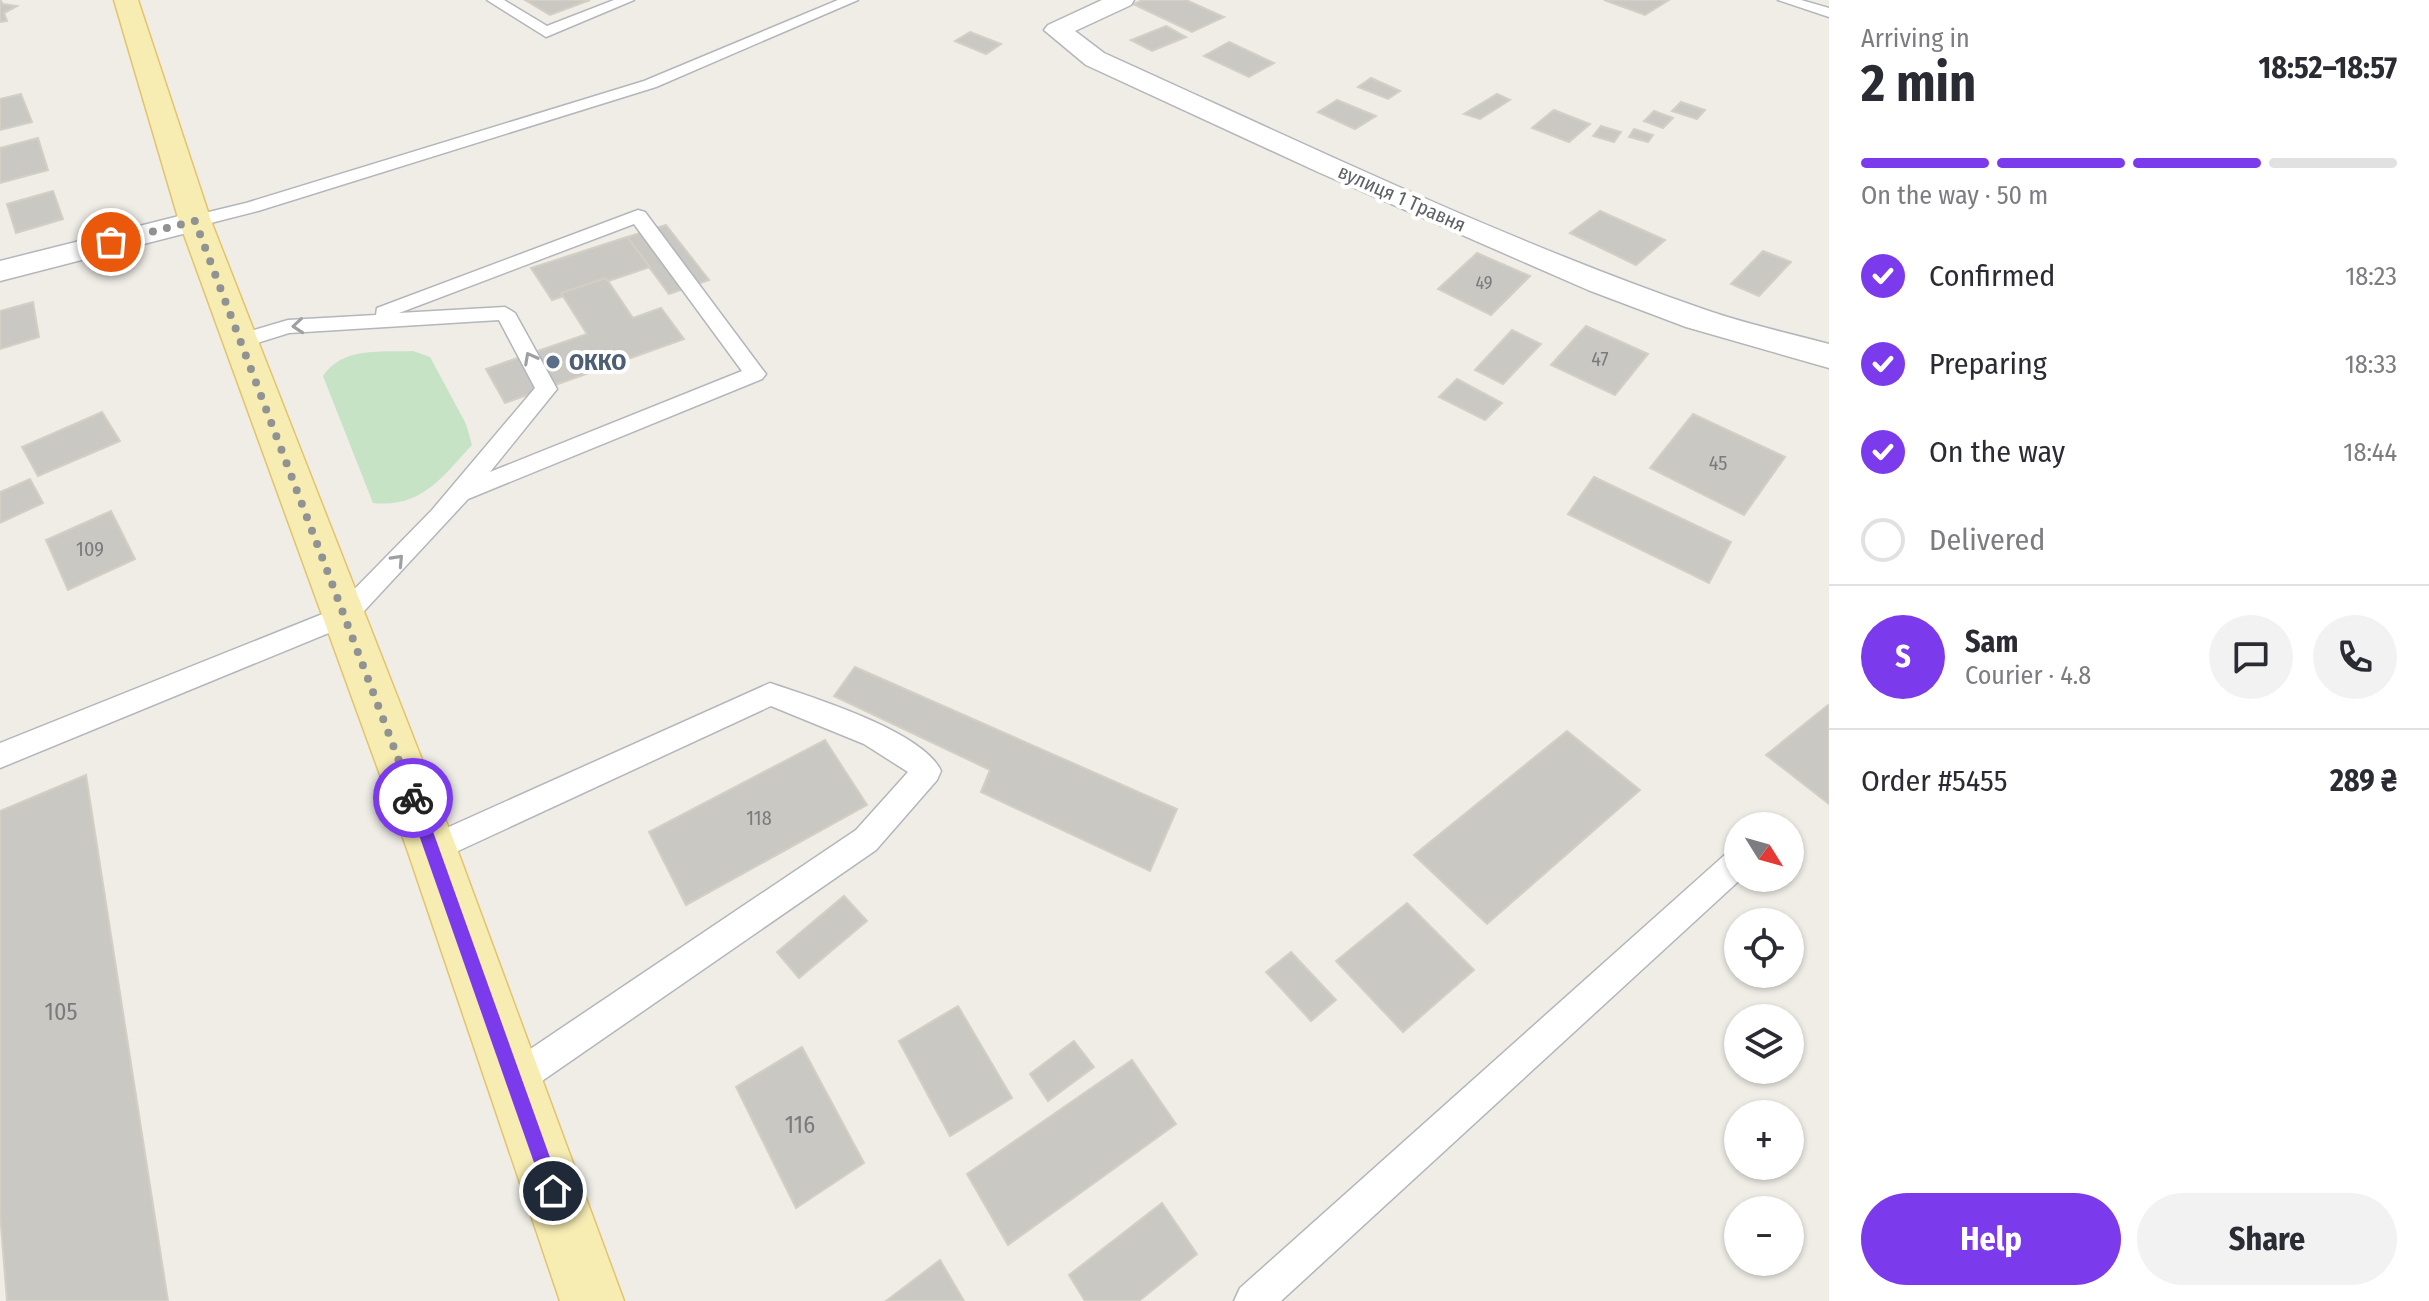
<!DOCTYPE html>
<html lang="en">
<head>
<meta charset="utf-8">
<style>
	body { margin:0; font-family:"Fira Sans Condensed",sans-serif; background:#f2f2f3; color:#2b2b33; height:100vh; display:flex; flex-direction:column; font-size:30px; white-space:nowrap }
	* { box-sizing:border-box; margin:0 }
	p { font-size:26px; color:#7c7c81 }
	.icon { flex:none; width:44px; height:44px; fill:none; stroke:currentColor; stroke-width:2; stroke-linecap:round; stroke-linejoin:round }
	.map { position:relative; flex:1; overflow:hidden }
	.side { display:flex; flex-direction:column; background:#fff; width:600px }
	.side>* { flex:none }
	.needle { width:52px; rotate:127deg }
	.buttons { position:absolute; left:1724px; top:812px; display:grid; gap:16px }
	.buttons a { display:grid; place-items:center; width:80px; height:80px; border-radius:50%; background:#fff; box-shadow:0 2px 6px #0004; font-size:40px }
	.pin { position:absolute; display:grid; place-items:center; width:68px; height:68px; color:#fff; margin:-34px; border:4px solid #fff; border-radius:50%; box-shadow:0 2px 8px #0007 }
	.courier { position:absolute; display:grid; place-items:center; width:80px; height:80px; margin:-40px; border:6px solid #7c3aed; border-radius:50%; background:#fff; color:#222; box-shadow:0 2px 10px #0007 }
	.head em { font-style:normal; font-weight:700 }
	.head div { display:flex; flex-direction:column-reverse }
	.head { display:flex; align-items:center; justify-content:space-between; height:136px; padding:0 32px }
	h1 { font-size:52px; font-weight:700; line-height:60px }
	.bar { display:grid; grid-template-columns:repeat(4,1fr); gap:12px 8px; align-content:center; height:96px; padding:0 32px }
	.bar i { height:10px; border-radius:6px; background:#e1e1e2 }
	.bar .selected { background:#7c3aed }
	.bar p { grid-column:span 4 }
	.line { display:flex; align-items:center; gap:20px; padding:0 32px; border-top:2px solid #e1e1e2 }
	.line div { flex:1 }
	.round { display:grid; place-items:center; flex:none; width:84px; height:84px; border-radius:42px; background:#f2f2f3 }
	ol { padding:0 32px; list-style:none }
	li { display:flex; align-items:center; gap:24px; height:88px }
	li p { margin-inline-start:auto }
	li .icon { padding:8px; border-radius:50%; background:#7c3aed; color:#fff; stroke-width:4 }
	li:last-child { color:#7c7c81 }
	li i { width:44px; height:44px; border:4px solid #e1e1e2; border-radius:50% }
	.action { display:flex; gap:16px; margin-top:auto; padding:16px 32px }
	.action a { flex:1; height:92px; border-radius:48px; background:#7c3aed; color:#fff; font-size:32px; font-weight:700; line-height:92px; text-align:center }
	.action a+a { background:#f2f2f3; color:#2b2b33 }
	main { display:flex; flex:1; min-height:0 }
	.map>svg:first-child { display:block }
</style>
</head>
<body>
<main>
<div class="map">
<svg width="1829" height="1301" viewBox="0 0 1829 1301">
	<rect width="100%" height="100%" fill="#efede6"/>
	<!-- green -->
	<path fill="#c6e3c6" d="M 413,351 L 430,357 L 466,424 L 472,445 C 442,477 422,508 373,503 L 323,376 C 342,347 381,352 413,351 Z"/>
	<!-- building -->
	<g fill="#cac8c3" stroke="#d3cfc5" stroke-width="2">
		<path d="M 0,0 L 3,4 L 17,6 L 4,13 L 7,21 L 0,22 Z"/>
		<path d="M 525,0 L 590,0 L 550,15 Z"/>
		<path d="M 1143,0 L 1186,0 L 1224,17 L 1192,32 L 1133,4 Z"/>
		<path d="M 1604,0 L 1669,0 L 1645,15 Z"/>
		<path d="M 1166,26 L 1186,37 L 1152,51 L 1131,40 Z"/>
		<path d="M 970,32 L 1001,44 L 986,54 L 955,41 Z"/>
		<path d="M 1229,42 L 1274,63 L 1249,77 L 1204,56 Z"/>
		<path d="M 1371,78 L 1400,91 L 1388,99 L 1358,87 Z"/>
		<path d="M 21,94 L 32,122 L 0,130 L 0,99 Z"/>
		<path d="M 1497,94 L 1510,100 L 1480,119 L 1464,114 Z"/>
		<path d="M 1337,100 L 1376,116 L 1355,129 L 1318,112 Z"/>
		<path d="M 1681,102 L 1705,110 L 1697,119 L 1672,111 Z"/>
		<path d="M 1554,110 L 1590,124 L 1569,142 L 1532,128 Z"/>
		<path d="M 1654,111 L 1673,118 L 1663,128 L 1644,121 Z"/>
		<path d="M 1601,126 L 1621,132 L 1614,142 L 1593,136 Z"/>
		<path d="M 1634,129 L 1653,135 L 1648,142 L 1629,137 Z"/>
		<path d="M 38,138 L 48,170 L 0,183 L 0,148 Z"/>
		<path d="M 53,191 L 63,219 L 16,233 L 7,204 Z"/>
		<path d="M 1600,211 L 1665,240 L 1636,265 L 1570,233 Z"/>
		<path d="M 666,225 L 709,280 L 669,294 L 627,237 Z"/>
		<path d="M 627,237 L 650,267 L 552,300 L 531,268 Z"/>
		<path d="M 1763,251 L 1791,262 L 1759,296 L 1731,284 Z"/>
		<path d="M 1477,253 L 1530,276 L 1491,315 L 1438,289 Z"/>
		<path d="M 606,278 L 633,318 L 661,308 L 684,339 L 505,403 L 486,369 L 587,334 L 561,293 Z"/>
		<path d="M 33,302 L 39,337 L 0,349 L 0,311 Z"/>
		<path d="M 1586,326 L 1648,354 L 1615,395 L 1551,365 Z"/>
		<path d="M 1512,330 L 1541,344 L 1503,384 L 1475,370 Z"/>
		<path d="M 1457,379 L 1502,403 L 1485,420 L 1439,397 Z"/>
		<path d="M 102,412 L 120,441 L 38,476 L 22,447 Z"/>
		<path d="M 1693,414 L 1785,457 L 1744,515 L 1650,468 Z"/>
		<path d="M 1594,477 L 1731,542 L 1709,583 L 1568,514 Z"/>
		<path d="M 30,479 L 43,503 L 0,523 L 0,492 Z"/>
		<path d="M 111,511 L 135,559 L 68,590 L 46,540 Z"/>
		<path d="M 855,667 L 1177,809 L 1150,871 L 981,792 L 990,770 L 834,696 Z"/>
		<path d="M 1828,705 L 1829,706 L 1829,804 L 1766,755 Z"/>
		<path d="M 1567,731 L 1640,790 L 1487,924 L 1414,855 Z"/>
		<path d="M 825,740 L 867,805 L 686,905 L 649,832 Z"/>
		<path d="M 86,775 L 168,1301 L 7,1301 L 0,1213 L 0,811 Z"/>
		<path d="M 844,896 L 867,921 L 799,978 L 777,952 Z"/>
		<path d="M 1407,903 L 1474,970 L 1403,1032 L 1336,961 Z"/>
		<path d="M 1291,952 L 1336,1000 L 1311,1021 L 1266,972 Z"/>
		<path d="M 958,1006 L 1012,1098 L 950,1136 L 899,1041 Z"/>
		<path d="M 1074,1041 L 1094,1067 L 1048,1101 L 1030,1074 Z"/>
		<path d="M 802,1047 L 864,1163 L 796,1208 L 736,1087 Z"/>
		<path d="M 1132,1060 L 1176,1124 L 1008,1245 L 967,1174 Z"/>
		<path d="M 1162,1203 L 1197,1254 L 1139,1301 L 1085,1301 L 1069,1275 Z"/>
		<path d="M 940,1260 L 964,1301 L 886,1301 Z"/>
	</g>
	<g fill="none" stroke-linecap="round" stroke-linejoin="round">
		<defs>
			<g id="lane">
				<path d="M 487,0 L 504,0 L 547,26 L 614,0 L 634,0 L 546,37 Z"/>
				<path d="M 838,0 L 858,0 L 656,87 L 258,211 L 195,227 L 186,221 L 188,217 L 246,203 L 644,81 Z"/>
				<path d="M 1778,0 L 1801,0 L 1829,8 L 1829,17 Z"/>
				<path d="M 638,210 L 645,212 L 762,369 L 766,374 L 762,379 L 468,499 L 353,623 L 0,768 L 0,743 L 335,609 L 432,510 L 535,388 L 499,320 L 289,333 L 241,348 L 234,346 L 231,341 L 234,336 L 288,320 L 376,315 L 377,308 ZM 634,224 L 742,371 L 490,472 L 557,389 L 515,313 L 505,307 L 399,313 Z"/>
				<path d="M 770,683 C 811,697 923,731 941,771 L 937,780 L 876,850 L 526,1092 L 514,1097 L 502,1092 L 497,1080 L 502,1068 L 856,830 L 908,772 L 864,744 L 771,706 L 432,863 L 422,859 L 417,849 L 422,839 Z"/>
				<path d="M 1738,848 L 1738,878 L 1742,878 L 1281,1301 L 1234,1301 L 1240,1288 L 1728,852 Z"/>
			</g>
			<g id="street">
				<path d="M 1102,0 L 1134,0 L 1131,5 L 1075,31 L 1104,53 C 1303,143 1501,239 1706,310 C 1746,324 1788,333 1829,344 L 1829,368 L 1686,327 L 1588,290 L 1318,172 L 1086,65 L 1044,30 L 1048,25 Z"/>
				<path d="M 195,212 L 206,214 L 211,221 L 206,228 L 0,281 L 0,261 Z"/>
			</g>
			<path id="primary" d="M 114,0 L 138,0 L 211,221 L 457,849 L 624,1301 L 560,1301 L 407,849 L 179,221 Z"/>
		</defs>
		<!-- lane casing -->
		<use href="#lane" stroke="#b3b6ba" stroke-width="3"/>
		<!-- street casing -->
		<use href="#street" stroke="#b3b6ba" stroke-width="3"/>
		<!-- primary casing -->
		<use href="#primary" stroke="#e4c36a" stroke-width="3"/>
		<!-- lane -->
		<use href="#lane" fill="#fff" fill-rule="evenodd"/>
		<!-- street -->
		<use href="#street" fill="#fff" fill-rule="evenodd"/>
		<!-- primary -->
		<use href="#primary" fill="#f7edb3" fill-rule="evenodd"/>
	</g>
	<!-- one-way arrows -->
	<defs><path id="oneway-chevron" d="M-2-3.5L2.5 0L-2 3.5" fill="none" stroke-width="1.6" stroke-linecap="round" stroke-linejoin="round" transform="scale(2)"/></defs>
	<g stroke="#9ea0a3">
		<use href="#oneway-chevron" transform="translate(298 326) rotate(175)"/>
		<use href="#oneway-chevron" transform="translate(530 358) rotate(-118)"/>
		<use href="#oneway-chevron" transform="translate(398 560) rotate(-47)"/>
	</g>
	<!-- route -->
	<path fill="#7c3aed" d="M 413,792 L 421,798 L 562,1191 L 559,1197 L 553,1199 L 547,1197 L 544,1191 L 406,798 Z"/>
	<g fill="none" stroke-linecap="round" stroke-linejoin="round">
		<!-- done -->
		<path stroke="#919292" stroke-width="8" stroke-dasharray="0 14.4" d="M 111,242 L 195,221 L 413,798"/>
	</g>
	<!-- markers -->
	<circle fill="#5c6f8a" stroke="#fff" stroke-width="3" cx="553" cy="362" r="8"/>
	<g text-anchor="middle" stroke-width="8" stroke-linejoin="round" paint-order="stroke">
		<!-- far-number labels -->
		<g font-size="18" fill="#797b7c">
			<text x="1484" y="289">49</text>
		</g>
		<!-- far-street labels -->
		<g font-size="20" fill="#5e6165" stroke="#fff">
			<text transform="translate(1402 198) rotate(24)" y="7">вулиця 1 Травня</text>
		</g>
		<!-- number labels -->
		<g font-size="20" fill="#797b7c">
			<text x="1600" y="366">47</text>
			<text x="1718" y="470">45</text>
			<text x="90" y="556">109</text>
			<text x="759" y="825">118</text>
		</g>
		<!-- service labels -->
		<g font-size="24" font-weight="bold" fill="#4e5e75" stroke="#fff" text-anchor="start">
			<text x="569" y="370">ОККО</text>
		</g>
		<!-- near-number labels -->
		<g font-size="24" fill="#797b7c">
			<text x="61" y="1020">105</text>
			<text x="800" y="1133">116</text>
		</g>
	</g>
</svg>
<div class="buttons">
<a><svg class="needle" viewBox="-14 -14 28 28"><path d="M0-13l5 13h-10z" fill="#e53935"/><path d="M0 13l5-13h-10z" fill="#7c7c81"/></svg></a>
<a><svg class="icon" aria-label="locate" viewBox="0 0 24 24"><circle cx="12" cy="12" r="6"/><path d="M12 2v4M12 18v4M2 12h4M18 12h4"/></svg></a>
<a><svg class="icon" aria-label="layers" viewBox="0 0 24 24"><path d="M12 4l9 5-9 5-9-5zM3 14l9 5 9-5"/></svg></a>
<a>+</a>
<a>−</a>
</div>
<div class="pin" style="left:111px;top:242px;background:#ea580c"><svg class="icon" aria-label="bag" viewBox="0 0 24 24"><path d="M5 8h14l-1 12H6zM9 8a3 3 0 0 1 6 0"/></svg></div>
<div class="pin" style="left:553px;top:1191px;background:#1f2937"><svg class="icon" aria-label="home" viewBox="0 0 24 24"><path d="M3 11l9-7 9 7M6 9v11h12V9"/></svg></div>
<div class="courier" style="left:413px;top:798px"><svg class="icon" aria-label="bike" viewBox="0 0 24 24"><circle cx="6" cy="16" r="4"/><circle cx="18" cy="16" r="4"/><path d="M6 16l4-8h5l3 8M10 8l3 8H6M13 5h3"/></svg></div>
</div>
<section class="side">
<div class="head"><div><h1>2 min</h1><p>Arriving in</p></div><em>18:52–18:57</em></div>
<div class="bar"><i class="selected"></i><i class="selected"></i><i class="selected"></i><i></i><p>On the way · 50 m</p></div>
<ol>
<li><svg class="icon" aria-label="check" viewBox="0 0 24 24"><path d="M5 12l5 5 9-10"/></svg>Confirmed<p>18:23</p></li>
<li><svg class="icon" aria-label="check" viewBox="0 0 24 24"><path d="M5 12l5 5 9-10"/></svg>Preparing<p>18:33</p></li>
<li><svg class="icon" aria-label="check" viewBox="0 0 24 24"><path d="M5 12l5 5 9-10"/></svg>On the way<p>18:44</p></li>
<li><i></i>Delivered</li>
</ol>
<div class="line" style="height:144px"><b class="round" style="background:#7c3aed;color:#fff">S</b><div><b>Sam</b><p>Courier · 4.8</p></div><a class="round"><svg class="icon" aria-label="chat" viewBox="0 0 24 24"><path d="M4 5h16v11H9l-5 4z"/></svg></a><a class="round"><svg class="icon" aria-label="phone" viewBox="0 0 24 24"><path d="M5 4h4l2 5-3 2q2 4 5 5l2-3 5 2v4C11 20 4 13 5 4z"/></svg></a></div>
<div class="line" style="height:104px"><div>Order #5455</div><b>289 ₴</b></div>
<div class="action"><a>Help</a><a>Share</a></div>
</section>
</main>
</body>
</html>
